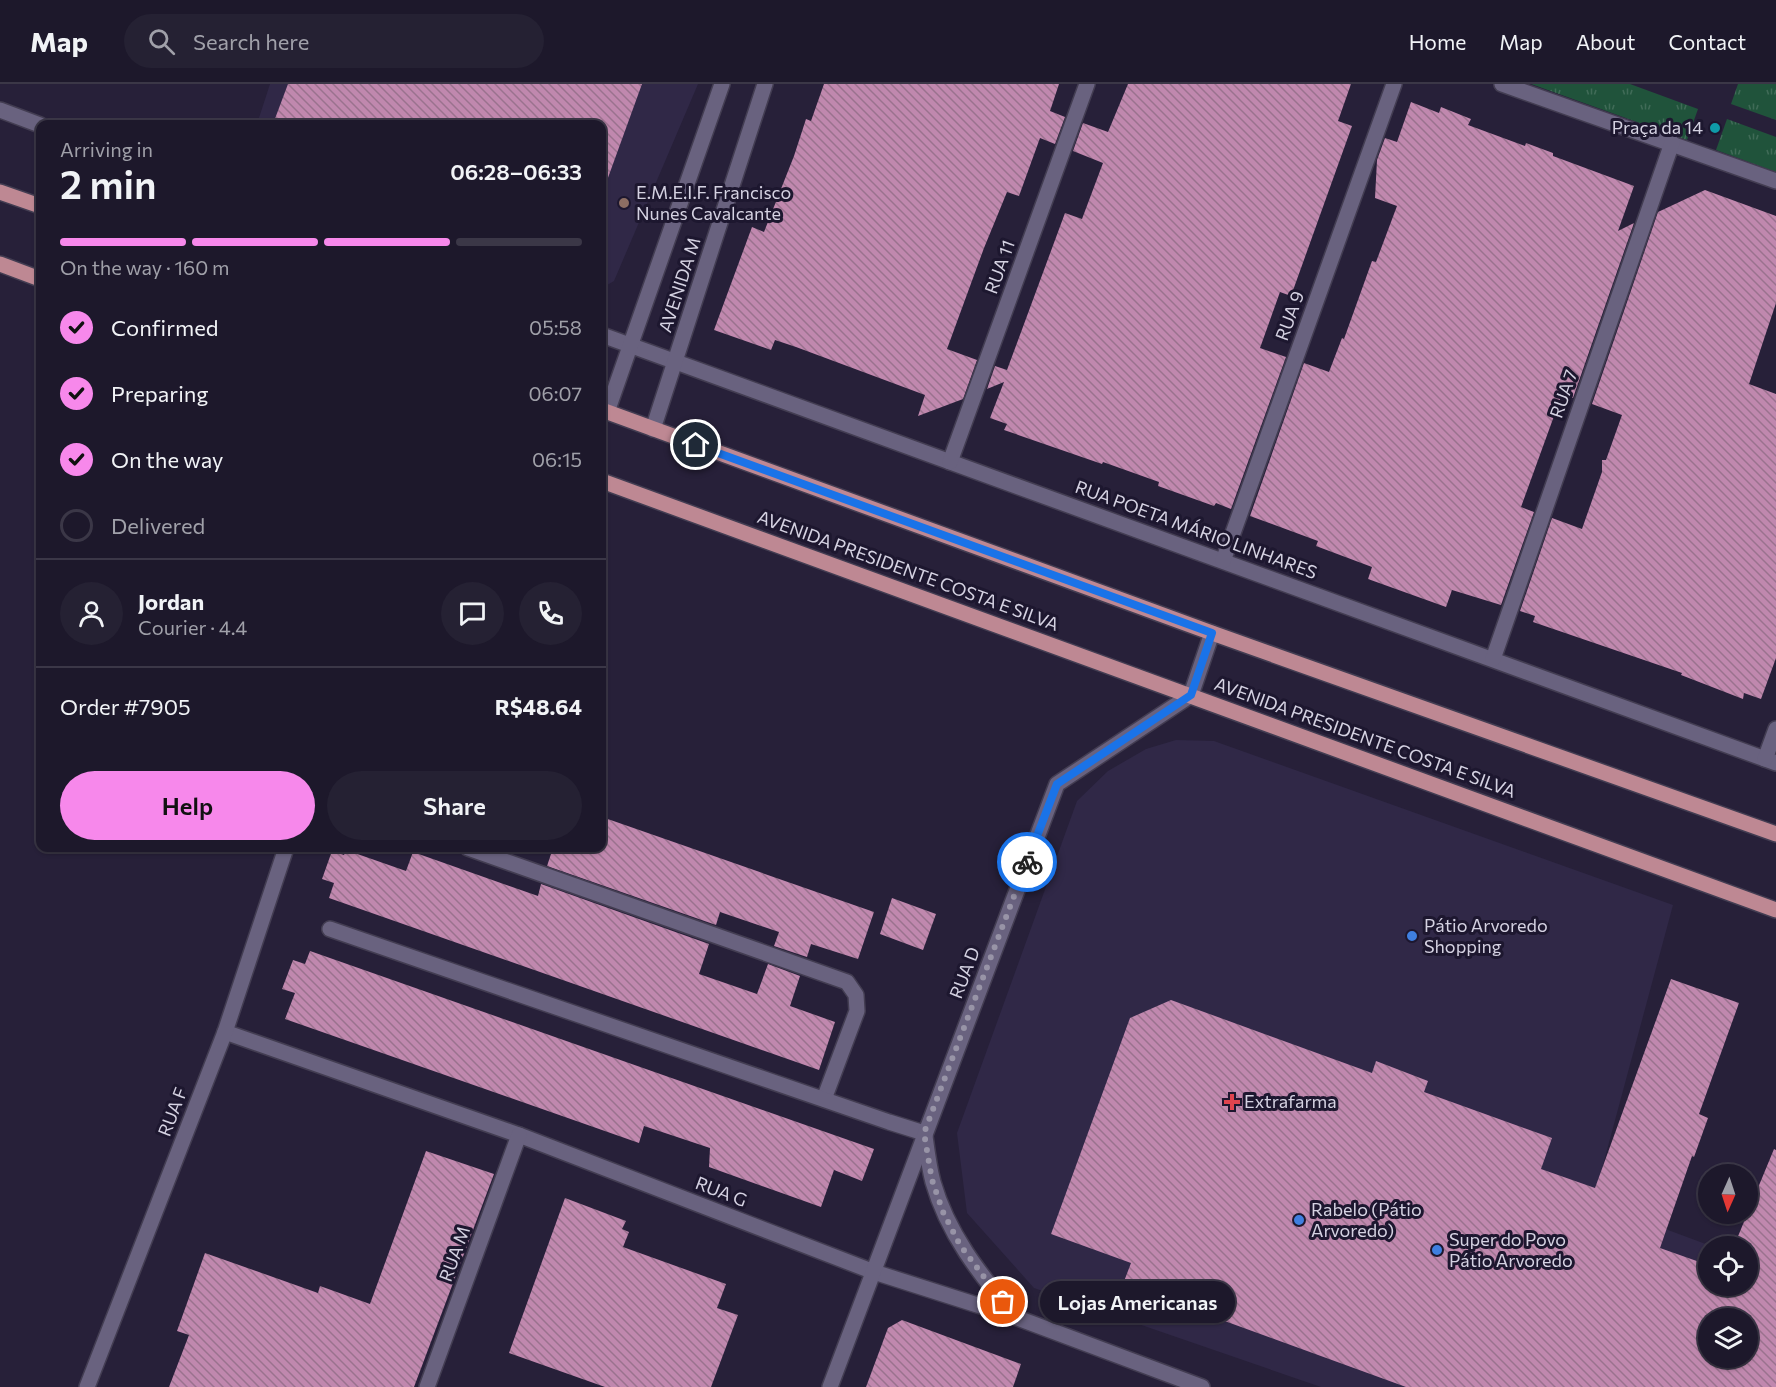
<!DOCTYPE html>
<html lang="en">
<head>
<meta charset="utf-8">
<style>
	body { margin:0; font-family:Commissioner,sans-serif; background:#252133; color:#f1f3f6; height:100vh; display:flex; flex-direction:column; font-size:22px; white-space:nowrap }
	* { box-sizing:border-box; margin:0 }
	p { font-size:20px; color:#a0a0a9 }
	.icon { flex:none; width:33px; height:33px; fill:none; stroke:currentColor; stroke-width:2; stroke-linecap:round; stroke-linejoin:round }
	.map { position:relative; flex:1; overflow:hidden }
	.panel { position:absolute; left:36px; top:36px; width:570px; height:732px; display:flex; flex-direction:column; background:#1d182b; border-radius:12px; box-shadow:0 2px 4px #0004,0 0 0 2px #3b3747 }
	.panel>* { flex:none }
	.needle { width:39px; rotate:183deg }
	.fabs { position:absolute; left:1698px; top:1080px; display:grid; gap:12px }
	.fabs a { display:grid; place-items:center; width:60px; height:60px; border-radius:50%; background:#1d182b; box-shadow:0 2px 4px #0004,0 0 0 2px #3b3747; font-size:30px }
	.pin { position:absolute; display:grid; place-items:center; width:51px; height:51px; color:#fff; margin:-26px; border:3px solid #fff; border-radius:50%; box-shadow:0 2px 6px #0007 }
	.courier { position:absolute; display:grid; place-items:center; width:60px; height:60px; margin:-30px; border:4px solid #1a73e8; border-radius:50%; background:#fff; color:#222; box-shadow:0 2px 8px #0007 }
	.bubble { position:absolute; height:42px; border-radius:21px; background:#1d182b; box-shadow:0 2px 4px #0004,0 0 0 2px #3b3747; font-size:20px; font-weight:600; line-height:42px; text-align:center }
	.summary em { font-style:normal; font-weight:600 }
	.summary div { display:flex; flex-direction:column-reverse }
	.summary { display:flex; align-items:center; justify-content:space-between; height:102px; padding:0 24px }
	h1 { font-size:39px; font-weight:600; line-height:45px }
	.bar { display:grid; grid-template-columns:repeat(4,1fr); gap:9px 6px; align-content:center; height:72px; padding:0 24px }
	.bar i { height:8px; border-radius:4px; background:#3b3747 }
	.bar .current { background:#f788eb }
	.bar p { grid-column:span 4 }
	.line { display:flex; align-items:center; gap:15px; padding:0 24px; border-top:2px solid #3b3747 }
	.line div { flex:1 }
	.round { display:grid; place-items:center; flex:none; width:63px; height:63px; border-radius:32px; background:#252133 }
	ol { padding:0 24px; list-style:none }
	li { display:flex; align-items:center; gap:18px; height:66px }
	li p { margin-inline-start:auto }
	li .icon { padding:6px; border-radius:50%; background:#f788eb; color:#111; stroke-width:4 }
	li:last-child { color:#a0a0a9 }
	li i { width:33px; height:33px; border:3px solid #3b3747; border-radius:50% }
	.primary-button { display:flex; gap:12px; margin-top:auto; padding:12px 24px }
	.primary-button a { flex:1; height:69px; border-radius:36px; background:#f788eb; color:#111; font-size:24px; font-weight:600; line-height:69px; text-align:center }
	.primary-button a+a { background:#252133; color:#f1f3f6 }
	header { display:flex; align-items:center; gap:36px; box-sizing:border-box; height:84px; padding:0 30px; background:#1d182b; border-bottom:2px solid #3b3747 }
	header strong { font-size:28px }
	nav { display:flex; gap:33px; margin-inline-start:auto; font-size:21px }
	.search { width:420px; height:54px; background:#252133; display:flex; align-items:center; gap:15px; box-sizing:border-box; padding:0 21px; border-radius:33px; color:#a0a0a9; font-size:22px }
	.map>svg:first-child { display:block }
</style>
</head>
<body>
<header>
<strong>Map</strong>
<div class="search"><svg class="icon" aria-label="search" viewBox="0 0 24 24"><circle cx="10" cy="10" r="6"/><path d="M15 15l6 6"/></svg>Search here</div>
<nav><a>Home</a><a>Map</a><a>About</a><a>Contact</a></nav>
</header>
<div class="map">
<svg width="1776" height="1303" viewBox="0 0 1776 1303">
	<defs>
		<pattern id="grass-tufts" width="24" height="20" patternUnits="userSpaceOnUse" patternTransform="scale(1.5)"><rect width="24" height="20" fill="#20533b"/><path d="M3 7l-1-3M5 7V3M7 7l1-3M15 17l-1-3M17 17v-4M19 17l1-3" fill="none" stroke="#406b57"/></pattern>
		<pattern id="building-back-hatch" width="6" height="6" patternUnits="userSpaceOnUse" patternTransform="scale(1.5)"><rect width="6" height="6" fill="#c088ae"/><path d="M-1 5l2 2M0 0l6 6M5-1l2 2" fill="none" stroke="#9a728e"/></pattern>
	</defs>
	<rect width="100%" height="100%" fill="#272039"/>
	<!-- built -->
	<g fill="#302847" fill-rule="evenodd">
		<path d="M 270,0 L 698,0 L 614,197 L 602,204 L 602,40 L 257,40 Z"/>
		<path d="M 1176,656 L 1214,657 L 1673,821 L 1593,1118 L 1711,1162 L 1708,1162 L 1708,1202 L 1748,1202 L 1748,1176 L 1776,1187 L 1753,1303 L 1321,1303 L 1034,1204 L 967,1129 L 957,1049 L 1077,717 L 1108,687 L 1146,665 ZM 1708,1234 L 1748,1234 L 1748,1274 L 1708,1274 Z"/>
	</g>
	<!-- grass -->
	<g fill="url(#grass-tufts)">
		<path d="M 1531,0 L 1630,0 L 1698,25 L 1687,56 Z"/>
		<path d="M 1738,0 L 1776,0 L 1776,36 L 1731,20 Z"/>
		<path d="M 1727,35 L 1776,53 L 1776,88 L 1716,66 Z"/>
	</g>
	<!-- building -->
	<g fill="url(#building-back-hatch)" fill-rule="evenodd">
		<path d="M 288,0 L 642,0 L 605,102 L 602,101 L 602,40 L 273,40 Z"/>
		<path d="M 824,0 L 1059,0 L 1050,27 L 1065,33 L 1055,60 L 1040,54 L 1019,112 L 1007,108 L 984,164 L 947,265 L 977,276 L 963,315 L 918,332 L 925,311 L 796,263 L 775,256 L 771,266 L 714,246 L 752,143 L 764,148 L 794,72 L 806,35 L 811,37 Z"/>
		<path d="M 1128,0 L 1351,0 L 1338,37 L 1352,42 L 1291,212 L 1280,208 L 1260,264 L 1286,273 L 1231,425 L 1216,419 L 1214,422 L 1158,402 L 1159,398 L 1103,378 L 1102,380 L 1004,346 L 1007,340 L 990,334 L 1004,298 L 987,305 L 995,282 L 1007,286 L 1065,129 L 1082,135 L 1103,79 L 1073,67 L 1083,39 L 1108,48 Z"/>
		<path d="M 1411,18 L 1439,29 L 1441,23 L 1471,35 L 1468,41 L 1525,62 L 1526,59 L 1553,69 L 1553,72 L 1634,102 L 1618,147 L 1634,139 L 1573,314 L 1562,310 L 1521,423 L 1534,428 L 1501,521 L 1452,506 L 1446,523 L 1368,495 L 1372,483 L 1316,462 L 1318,457 L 1250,432 L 1304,279 L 1329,288 L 1342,254 L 1344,255 L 1372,177 L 1376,178 L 1397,122 L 1375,114 L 1377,76 L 1385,54 L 1397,58 Z"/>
		<path d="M 1705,106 L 1776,132 L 1776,219 L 1749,300 L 1776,310 L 1776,574 L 1761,615 L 1744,609 L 1743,615 L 1681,591 L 1682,589 L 1533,538 L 1535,532 L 1520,527 L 1552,434 L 1582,445 L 1602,388 L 1602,376 L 1606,376 L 1622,331 L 1592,320 L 1658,128 Z"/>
		<path d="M 602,733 L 874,828 L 858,875 L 811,860 L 807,873 L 774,862 L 779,848 L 720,828 L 716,841 L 547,782 L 553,764 L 602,764 Z"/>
		<path d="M 346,766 L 406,787 L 413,768 L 538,812 L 541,800 L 709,860 L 699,890 L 757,910 L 768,880 L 800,892 L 790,922 L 835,938 L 819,986 L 329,814 L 334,799 L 322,795 L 332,767 L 344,771 Z"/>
		<path d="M 892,814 L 936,830 L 923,866 L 880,850 Z"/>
		<path d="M 310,867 L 874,1065 L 862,1097 L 834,1086 L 821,1123 L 709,1083 L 710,1064 L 644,1042 L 639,1059 L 285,935 L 295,909 L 282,905 L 293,876 L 305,880 Z"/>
		<path d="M 1671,895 L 1739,919 L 1699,1030 L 1708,1034 L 1694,1073 L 1692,1072 L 1660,1164 L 1708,1181 L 1708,1202 L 1748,1202 L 1748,1162 L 1734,1162 L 1774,1065 L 1776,1066 L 1776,1303 L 1406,1303 L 1123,1200 L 1131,1179 L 1051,1150 L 1130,934 L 1171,916 L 1372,989 L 1376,977 L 1428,997 L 1424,1008 L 1552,1054 L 1541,1085 L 1595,1104 ZM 1708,1234 L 1748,1234 L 1748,1274 L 1708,1274 Z"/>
		<path d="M 426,1067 L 494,1090 L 414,1303 L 169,1303 L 189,1251 L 177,1247 L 205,1169 L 318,1209 L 320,1202 L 370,1220 Z"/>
		<path d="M 565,1114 L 626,1137 L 622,1145 L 629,1148 L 623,1163 L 726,1200 L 717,1224 L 738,1231 L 711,1303 L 605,1303 L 509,1269 Z"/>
		<path d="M 902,1236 L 1021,1280 L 1013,1303 L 866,1303 L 888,1244 Z"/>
	</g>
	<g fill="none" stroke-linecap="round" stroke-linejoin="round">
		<defs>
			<g id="minor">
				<path d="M 1502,0 L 1776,97"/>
				<path d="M 0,26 L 40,41"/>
				<path d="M 602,251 L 1776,679"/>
				<path d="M 950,378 L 1087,0"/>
				<path d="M 1223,477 L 1394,0"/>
				<path d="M 1493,575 L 1672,59"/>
				<path d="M 1765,675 L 1776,645"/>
				<path d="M 468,764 L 847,898 L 856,911 L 857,927 L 824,1015"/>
				<path d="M 330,845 L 889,1038 L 924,1049"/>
				<path d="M 225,948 L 519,1051 L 874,1188 L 1015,1233 L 1202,1303"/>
				<path d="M 87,1303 L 225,948 L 286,764"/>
				<path d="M 427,1303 L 519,1051"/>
			</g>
			<g id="tertiary">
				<path d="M 607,328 L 722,0"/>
				<path d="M 653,345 L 765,0"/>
				<path d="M 925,1052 C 927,1067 929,1083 933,1098 C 948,1151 981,1191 1015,1233"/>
				<path d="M 830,1303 L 1057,700 L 1191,611 L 1212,549"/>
			</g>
			<g id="primary">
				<path d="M 0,108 L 40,122"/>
				<path d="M 0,180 L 40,195"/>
				<path d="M 602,326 L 1212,549 L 1776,750"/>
				<path d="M 602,397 L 1776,826"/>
			</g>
		</defs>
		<!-- minor casing -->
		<use href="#minor" stroke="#433d52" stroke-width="18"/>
		<!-- tertiary casing -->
		<use href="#tertiary" stroke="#433d52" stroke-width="18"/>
		<!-- primary casing -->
		<use href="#primary" stroke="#433d52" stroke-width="18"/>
		<!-- minor -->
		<use href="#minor" stroke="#69627f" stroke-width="15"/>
		<!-- tertiary -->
		<use href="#tertiary" stroke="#69627f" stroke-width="15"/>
		<!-- primary -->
		<use href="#primary" stroke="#be8893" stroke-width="15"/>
	</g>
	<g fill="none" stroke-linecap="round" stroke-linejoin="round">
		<!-- done -->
		<path stroke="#9894a7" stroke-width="6" stroke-dasharray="0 10.8" d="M 1003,1218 L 960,1161 L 943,1128 L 932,1096 L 924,1049 L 1027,778"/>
		<!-- route -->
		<path stroke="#1a73e8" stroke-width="8" d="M 696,361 L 1212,549 L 1191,611 L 1057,700 L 1027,778"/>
	</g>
	<!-- markers -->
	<circle fill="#0f9aa8" stroke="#1d172f" stroke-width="2" cx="1715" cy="44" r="6"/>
	<circle fill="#8d6e63" stroke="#1d172f" stroke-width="2" cx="624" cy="119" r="6"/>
	<g fill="#3f7fe0" stroke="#1d172f" stroke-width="2">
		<circle cx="1412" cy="852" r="6"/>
		<circle cx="1299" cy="1136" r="6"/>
		<circle cx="1437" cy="1166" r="6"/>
	</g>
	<path fill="#e0444e" stroke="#1d172f" stroke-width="2" d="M1229 1009h6v6h6v6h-6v6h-6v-6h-6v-6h6z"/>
	<g text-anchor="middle" stroke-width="6" stroke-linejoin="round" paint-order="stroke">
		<!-- poi labels -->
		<g font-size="18" fill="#d5d2e2" stroke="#1d172f" text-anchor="start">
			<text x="1703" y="50" text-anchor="end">Praça da 14</text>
			<text x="636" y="115">E.M.E.I.F. Francisco<tspan x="636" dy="21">Nunes Cavalcante</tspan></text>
			<text x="1424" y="848">Pátio Arvoredo<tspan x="1424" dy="21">Shopping</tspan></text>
			<text x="1244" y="1024">Extrafarma</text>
			<text x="1311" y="1132">Rabelo (Pátio<tspan x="1311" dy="21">Arvoredo)</tspan></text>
			<text x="1449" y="1162">Super do Povo<tspan x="1449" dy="21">Pátio Arvoredo</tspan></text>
		</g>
		<!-- street labels -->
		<g font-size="18" fill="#d5d2e2" stroke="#1d172f">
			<text transform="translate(1000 183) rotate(-70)" y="6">RUA 11</text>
			<text transform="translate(680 201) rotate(-72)" y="6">AVENIDA M</text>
			<text transform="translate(1290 232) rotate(-70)" y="6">RUA 9</text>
			<text transform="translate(1564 310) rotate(-71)" y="6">RUA 7</text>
			<text transform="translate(1196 446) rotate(20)" y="6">RUA POETA MÁRIO LINHARES</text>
			<text transform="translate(908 487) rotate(20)" y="6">AVENIDA PRESIDENTE COSTA E SILVA</text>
			<text transform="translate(1365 654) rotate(20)" y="6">AVENIDA PRESIDENTE COSTA E SILVA</text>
			<text transform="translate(965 889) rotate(-69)" y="6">RUA D</text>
			<text transform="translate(173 1028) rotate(-69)" y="6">RUA F</text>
			<text transform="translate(721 1108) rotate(21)" y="6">RUA G</text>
			<text transform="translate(455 1170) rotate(-70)" y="6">RUA M</text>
		</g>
	</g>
</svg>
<div class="fabs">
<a><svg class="needle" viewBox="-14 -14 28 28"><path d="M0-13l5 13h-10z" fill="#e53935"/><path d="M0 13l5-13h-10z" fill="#a0a0a9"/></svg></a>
<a><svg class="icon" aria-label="locate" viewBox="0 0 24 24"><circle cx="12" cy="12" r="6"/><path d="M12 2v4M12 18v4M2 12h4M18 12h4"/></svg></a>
<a><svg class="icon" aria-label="layers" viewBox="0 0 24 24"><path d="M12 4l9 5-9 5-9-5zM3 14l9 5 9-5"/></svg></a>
</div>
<div class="pin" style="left:1003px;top:1218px;background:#ea580c"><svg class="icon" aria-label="bag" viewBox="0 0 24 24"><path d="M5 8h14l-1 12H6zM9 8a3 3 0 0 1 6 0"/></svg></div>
<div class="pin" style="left:696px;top:361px;background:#1f2937"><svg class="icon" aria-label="home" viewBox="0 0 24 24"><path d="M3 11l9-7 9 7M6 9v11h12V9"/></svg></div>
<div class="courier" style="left:1027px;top:778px"><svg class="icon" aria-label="bike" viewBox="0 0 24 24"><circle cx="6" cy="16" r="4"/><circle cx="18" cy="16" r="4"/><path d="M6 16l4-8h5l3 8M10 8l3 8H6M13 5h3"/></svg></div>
<div class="bubble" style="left:1040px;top:1197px;width:195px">Lojas Americanas</div>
<section class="panel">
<div class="summary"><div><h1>2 min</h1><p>Arriving in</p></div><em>06:28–06:33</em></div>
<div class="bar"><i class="current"></i><i class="current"></i><i class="current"></i><i></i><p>On the way · 160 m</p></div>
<ol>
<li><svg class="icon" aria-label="check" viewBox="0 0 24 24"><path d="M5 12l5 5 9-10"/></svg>Confirmed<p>05:58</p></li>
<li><svg class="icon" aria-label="check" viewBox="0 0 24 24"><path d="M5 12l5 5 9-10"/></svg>Preparing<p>06:07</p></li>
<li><svg class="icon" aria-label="check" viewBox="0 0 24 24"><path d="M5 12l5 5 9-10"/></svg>On the way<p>06:15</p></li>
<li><i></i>Delivered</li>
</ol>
<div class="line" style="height:108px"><a class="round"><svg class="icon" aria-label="person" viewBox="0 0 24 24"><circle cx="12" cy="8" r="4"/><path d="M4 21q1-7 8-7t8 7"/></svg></a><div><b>Jordan</b><p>Courier · 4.4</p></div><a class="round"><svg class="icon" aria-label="chat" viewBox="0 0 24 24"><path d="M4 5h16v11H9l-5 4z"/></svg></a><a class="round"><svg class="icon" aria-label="phone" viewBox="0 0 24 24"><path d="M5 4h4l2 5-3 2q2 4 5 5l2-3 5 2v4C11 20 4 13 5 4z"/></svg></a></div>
<div class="line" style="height:78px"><div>Order #7905</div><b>R$48.64</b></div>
<div class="primary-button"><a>Help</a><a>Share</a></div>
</section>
</div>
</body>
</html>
